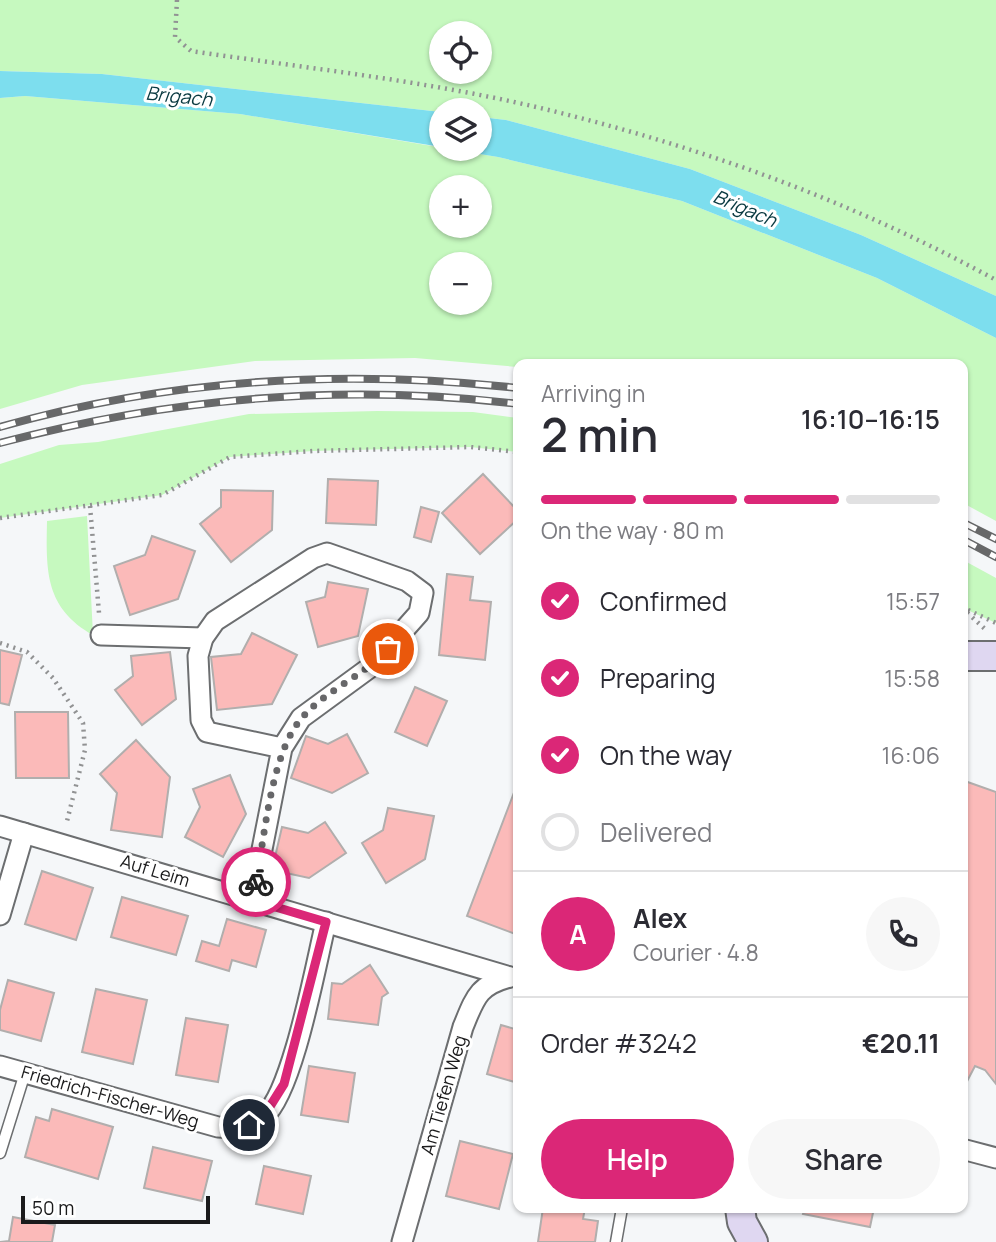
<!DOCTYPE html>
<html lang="en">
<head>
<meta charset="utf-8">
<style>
	body { margin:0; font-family:Manrope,sans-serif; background:#f7f7f7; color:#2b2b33; height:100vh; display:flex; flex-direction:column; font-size:26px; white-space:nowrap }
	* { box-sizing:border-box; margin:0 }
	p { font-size:23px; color:#7c7c81 }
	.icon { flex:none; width:38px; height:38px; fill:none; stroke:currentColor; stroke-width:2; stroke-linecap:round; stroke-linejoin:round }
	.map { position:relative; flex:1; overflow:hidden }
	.sheet { position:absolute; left:513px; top:359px; width:455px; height:854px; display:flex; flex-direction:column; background:#fff; border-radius:14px; box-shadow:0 2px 5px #0004 }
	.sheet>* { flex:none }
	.buttons { position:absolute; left:429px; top:21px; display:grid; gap:14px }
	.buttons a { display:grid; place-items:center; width:63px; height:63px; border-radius:50%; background:#fff; box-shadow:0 2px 5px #0004; font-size:35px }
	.scale { position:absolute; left:21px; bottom:18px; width:189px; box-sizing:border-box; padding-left:7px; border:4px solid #1a1a1b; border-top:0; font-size:19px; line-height:24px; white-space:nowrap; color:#1a1a1b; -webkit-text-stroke:5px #fff; paint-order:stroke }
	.pin { position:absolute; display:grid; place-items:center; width:60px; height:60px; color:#fff; margin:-30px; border:4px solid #fff; border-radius:50%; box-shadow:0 2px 7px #0007 }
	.courier { position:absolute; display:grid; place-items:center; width:70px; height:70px; margin:-35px; border:5px solid #db2777; border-radius:50%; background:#fff; color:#222; box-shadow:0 2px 9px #0007 }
	.summary em { font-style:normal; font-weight:600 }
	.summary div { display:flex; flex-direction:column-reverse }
	.summary { display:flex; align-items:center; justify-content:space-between; height:119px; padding:0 28px }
	h1 { font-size:46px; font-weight:600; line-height:52px }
	.bar { display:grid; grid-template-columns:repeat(4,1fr); gap:10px 7px; align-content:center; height:84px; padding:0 28px }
	.bar i { height:9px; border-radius:5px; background:#e1e1e2 }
	.bar .current { background:#db2777 }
	.bar p { grid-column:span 4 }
	.line { display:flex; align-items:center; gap:18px; padding:0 28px; border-top:2px solid #e1e1e2 }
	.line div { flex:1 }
	.round { display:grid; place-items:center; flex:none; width:74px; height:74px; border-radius:37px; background:#f7f7f7 }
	ol { padding:0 28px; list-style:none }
	li { display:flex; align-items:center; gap:21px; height:77px }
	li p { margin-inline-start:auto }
	li .icon { padding:7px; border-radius:50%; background:#db2777; color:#fff; stroke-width:4 }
	li:last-child { color:#7c7c81 }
	li i { width:38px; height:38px; border:4px solid #e1e1e2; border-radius:50% }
	.button { display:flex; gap:14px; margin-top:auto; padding:14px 28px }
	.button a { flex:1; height:80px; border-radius:42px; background:#db2777; color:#fff; font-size:28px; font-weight:600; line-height:80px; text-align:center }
	.button a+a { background:#f7f7f7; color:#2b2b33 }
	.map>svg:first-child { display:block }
</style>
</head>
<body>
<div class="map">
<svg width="996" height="1242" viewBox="0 0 996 1242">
	<rect width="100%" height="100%" fill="#f5f7f9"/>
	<!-- green -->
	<g fill="#c6f9bf" fill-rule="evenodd">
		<path d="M 0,0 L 996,0 L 996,296 L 861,235 L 690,169 L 506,120 L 480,117 L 480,110 L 441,112 L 102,74 L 0,71 ZM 441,33 L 480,33 L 480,72 L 441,72 Z"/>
		<path d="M 25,96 L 240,114 L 498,157 L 682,201 L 877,278 L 996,338 L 996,521 L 963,503 L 962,364 L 518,364 L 518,367 L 415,358 L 255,361 L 82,385 L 0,409 L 0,98 ZM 441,187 L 480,187 L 480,226 L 441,226 ZM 441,264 L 480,264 L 480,303 L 441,303 Z"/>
		<path d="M 377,411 L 473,412 L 518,418 L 518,452 L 470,447 L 313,451 L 230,457 L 162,495 L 0,518 L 0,464 L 59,445 L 98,442 L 249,414 Z"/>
		<path d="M 87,516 L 93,635 C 45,608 46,571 47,521 Z"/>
		<path d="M 963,560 L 996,578 L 996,623 L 963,608 Z"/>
	</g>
	<!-- water -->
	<g fill="#7ddeee">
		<path d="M 0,71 L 102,74 L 441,112 L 441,147 L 240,114 L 25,96 L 0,98 Z"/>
		<path d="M 480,117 L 506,120 L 690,169 L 861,235 L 996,296 L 996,338 L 877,278 L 682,201 L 498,157 L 449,149 L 480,149 Z"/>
	</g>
	<!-- building -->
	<g fill="#fbbab9" stroke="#b1aead" stroke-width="2">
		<path d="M 483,474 L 518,511 L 518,519 L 480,554 L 442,513 Z"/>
		<path d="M 328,479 L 378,481 L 376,525 L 326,523 Z"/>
		<path d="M 221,490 L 273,491 L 272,530 L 231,562 L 200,524 L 221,507 Z"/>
		<path d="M 421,507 L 439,512 L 431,542 L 414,537 Z"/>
		<path d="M 152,536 L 195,551 L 178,599 L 130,615 L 114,566 L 145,555 Z"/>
		<path d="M 447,574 L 473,577 L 470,600 L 491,602 L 485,660 L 439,655 Z"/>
		<path d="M 328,582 L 368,589 L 358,636 L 318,647 L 306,602 L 325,597 Z"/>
		<path d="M 252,633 L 297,655 L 272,704 L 217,710 L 211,657 L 241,654 Z"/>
		<path d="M 0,650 L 22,655 L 9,705 L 0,703 Z"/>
		<path d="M 170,652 L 176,699 L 142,725 L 115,690 L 133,676 L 131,656 Z"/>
		<path d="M 415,687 L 447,701 L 427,746 L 395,732 Z"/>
		<path d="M 15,712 L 68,712 L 69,778 L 16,778 Z"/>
		<path d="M 347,734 L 368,773 L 332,793 L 291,778 L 306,736 L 328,744 Z"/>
		<path d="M 136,740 L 170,777 L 162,837 L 111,830 L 117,793 L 100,774 Z"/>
		<path d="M 230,775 L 246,814 L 223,857 L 185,837 L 200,807 L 193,789 Z"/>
		<path d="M 962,780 L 996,792 L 996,1084 L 985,1070 L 975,1066 L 962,1091 Z"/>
		<path d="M 518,782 L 518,935 L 467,916 Z"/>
		<path d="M 388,808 L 434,816 L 425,859 L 386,883 L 362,843 L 383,830 Z"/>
		<path d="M 325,822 L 346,853 L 309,878 L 272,870 L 282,827 L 308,833 Z"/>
		<path d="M 42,871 L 93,888 L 76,940 L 25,924 Z"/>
		<path d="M 122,897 L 188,916 L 176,955 L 111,937 Z"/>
		<path d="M 227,919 L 266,930 L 256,967 L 232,960 L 229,971 L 196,961 L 202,941 L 219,946 Z"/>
		<path d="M 370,965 L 388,993 L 382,997 L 378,1025 L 328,1019 L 332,983 L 342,984 Z"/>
		<path d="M 8,980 L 54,993 L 41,1041 L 0,1030 L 0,1010 Z"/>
		<path d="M 96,989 L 147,1000 L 133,1064 L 82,1052 Z"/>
		<path d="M 186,1018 L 228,1025 L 218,1082 L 176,1075 Z"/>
		<path d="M 501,1025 L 518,1030 L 518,1083 L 487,1074 Z"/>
		<path d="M 309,1066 L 355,1073 L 348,1122 L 301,1115 Z"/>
		<path d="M 52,1109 L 113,1127 L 98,1179 L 25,1157 L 36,1117 L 49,1121 Z"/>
		<path d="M 460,1141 L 513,1154 L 499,1209 L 446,1196 Z"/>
		<path d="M 153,1147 L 212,1161 L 202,1201 L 144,1188 Z"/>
		<path d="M 264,1166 L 311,1176 L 303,1214 L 256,1204 Z"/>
		<path d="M 543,1208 L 585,1208 L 583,1219 L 598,1221 L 595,1242 L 538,1242 Z"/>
		<path d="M 805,1208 L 874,1208 L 870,1227 L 803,1214 Z"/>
		<path d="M 13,1217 L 55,1225 L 52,1242 L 0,1242 L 9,1241 Z"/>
	</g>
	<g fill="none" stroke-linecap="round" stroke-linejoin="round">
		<defs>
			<g id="service">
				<path d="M 0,1153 L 25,1073"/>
				<path d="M 616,1242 L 622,1208"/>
			</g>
			<g id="minor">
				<path d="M 101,635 L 203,638"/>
				<path d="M 0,826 L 510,977"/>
				<path d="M 252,900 L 282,748 L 301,718 L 372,666 L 419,613 L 423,593 L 407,581 L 327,553 L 313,558 L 215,621 L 203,638 L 198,656 L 201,720 L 207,732 L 282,748"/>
				<path d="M 0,915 L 24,833"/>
				<path d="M 0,1066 L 218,1127 C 234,1128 251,1127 264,1116 C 293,1092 316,963 326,922"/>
				<path d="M 962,1149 L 996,1158"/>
				<path d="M 402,1242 L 463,1027 C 475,998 478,985 510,977"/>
			</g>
			<g id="secondary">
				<path d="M 962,656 L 996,656"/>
				<path d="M 740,1208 L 742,1222 L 753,1242"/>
			</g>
		</defs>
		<!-- service casing -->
		<use href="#service" stroke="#6c6e70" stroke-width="13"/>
		<!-- minor casing -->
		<use href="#minor" stroke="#6c6e70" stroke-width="23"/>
		<!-- secondary casing -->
		<use href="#secondary" stroke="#6c6e70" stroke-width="32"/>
		<!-- path -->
		<g stroke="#919293" stroke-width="4.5" stroke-dasharray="2 5" stroke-linecap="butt">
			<path d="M 177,0 L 175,37 L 191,51 C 313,69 437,82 557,112 C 713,151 855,203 996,280"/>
			<path d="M 90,506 L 99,613"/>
			<path d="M 0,518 L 162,495 L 230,457 L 313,451 L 470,447 L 518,452"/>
			<path d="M 962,608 L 985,629"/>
			<path d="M 968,610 L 996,623"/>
			<path d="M 0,643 L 27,652 L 53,678 L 83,723 L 85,750 L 66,825"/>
		</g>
		<!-- service -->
		<use href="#service" stroke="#fff" stroke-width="10"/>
		<!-- minor -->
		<use href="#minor" stroke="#fff" stroke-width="19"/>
		<!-- secondary -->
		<use href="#secondary" stroke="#dfd7f1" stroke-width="28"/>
		<defs>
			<g id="rail">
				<path d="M 0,427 C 168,379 345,369 518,388"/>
				<path d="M 0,443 C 169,398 344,383 518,404"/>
				<path d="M 962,522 L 996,539"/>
				<path d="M 962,539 L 996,557"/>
			</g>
		</defs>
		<!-- rail casing -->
		<use href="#rail" stroke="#676869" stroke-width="8"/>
		<!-- rail -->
		<use href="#rail" stroke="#fff" stroke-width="5" stroke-dasharray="16" stroke-linecap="butt"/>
	</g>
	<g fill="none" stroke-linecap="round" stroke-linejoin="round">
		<!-- done -->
		<path stroke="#676769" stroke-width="7" stroke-dasharray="0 12.6" d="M 256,882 C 265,835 271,754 301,719 C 325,690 363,677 388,649"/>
		<!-- route -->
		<path stroke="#db2777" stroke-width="9" d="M 249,1125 L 264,1116 L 284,1084 L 326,922 L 252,900 L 256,882"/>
	</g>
	<g text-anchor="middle" stroke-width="6" stroke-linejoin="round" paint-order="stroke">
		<!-- street labels -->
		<g font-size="18" fill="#1a1a1b" stroke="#fff">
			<text transform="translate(155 871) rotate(17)" y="6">Auf Leim</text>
			<text transform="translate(444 1095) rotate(-74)" y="6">Am Tiefen Weg</text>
			<text transform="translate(110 1097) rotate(16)" y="6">Friedrich-Fischer-Weg</text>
		</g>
		<!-- water labels -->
		<g font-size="19" font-style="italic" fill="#093940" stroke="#fff">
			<text transform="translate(179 96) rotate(6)" y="7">Brigach</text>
			<text transform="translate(745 208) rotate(23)" y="7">Brigach</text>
		</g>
	</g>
</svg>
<div class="buttons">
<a><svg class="icon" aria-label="locate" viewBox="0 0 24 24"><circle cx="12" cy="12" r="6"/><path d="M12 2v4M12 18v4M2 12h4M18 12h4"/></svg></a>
<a><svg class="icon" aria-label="layers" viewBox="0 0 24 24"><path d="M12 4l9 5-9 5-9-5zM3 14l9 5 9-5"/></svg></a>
<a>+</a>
<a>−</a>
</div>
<div class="scale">50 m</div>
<div class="pin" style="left:388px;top:649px;background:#ea580c"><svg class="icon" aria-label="bag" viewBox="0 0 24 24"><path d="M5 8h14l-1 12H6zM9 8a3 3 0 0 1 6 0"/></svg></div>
<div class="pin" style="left:249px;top:1125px;background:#1f2937"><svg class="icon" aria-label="home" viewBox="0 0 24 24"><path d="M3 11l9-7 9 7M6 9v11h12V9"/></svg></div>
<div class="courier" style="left:256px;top:882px"><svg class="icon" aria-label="bike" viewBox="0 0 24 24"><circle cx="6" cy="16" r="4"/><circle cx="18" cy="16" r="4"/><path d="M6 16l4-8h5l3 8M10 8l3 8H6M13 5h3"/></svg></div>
<section class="sheet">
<div class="summary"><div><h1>2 min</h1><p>Arriving in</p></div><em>16:10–16:15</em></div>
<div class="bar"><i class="current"></i><i class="current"></i><i class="current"></i><i></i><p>On the way · 80 m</p></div>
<ol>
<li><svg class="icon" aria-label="check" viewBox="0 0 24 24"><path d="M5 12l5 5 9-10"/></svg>Confirmed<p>15:57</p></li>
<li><svg class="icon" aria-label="check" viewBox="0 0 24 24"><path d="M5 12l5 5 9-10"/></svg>Preparing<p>15:58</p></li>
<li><svg class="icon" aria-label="check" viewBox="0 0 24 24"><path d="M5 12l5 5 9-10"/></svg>On the way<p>16:06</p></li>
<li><i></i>Delivered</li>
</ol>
<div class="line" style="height:126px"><b class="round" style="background:#db2777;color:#fff">A</b><div><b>Alex</b><p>Courier · 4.8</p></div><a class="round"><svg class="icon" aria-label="phone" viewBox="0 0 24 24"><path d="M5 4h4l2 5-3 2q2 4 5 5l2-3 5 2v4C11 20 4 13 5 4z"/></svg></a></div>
<div class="line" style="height:91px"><div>Order #3242</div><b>€20.11</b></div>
<div class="button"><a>Help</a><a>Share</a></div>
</section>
</div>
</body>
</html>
